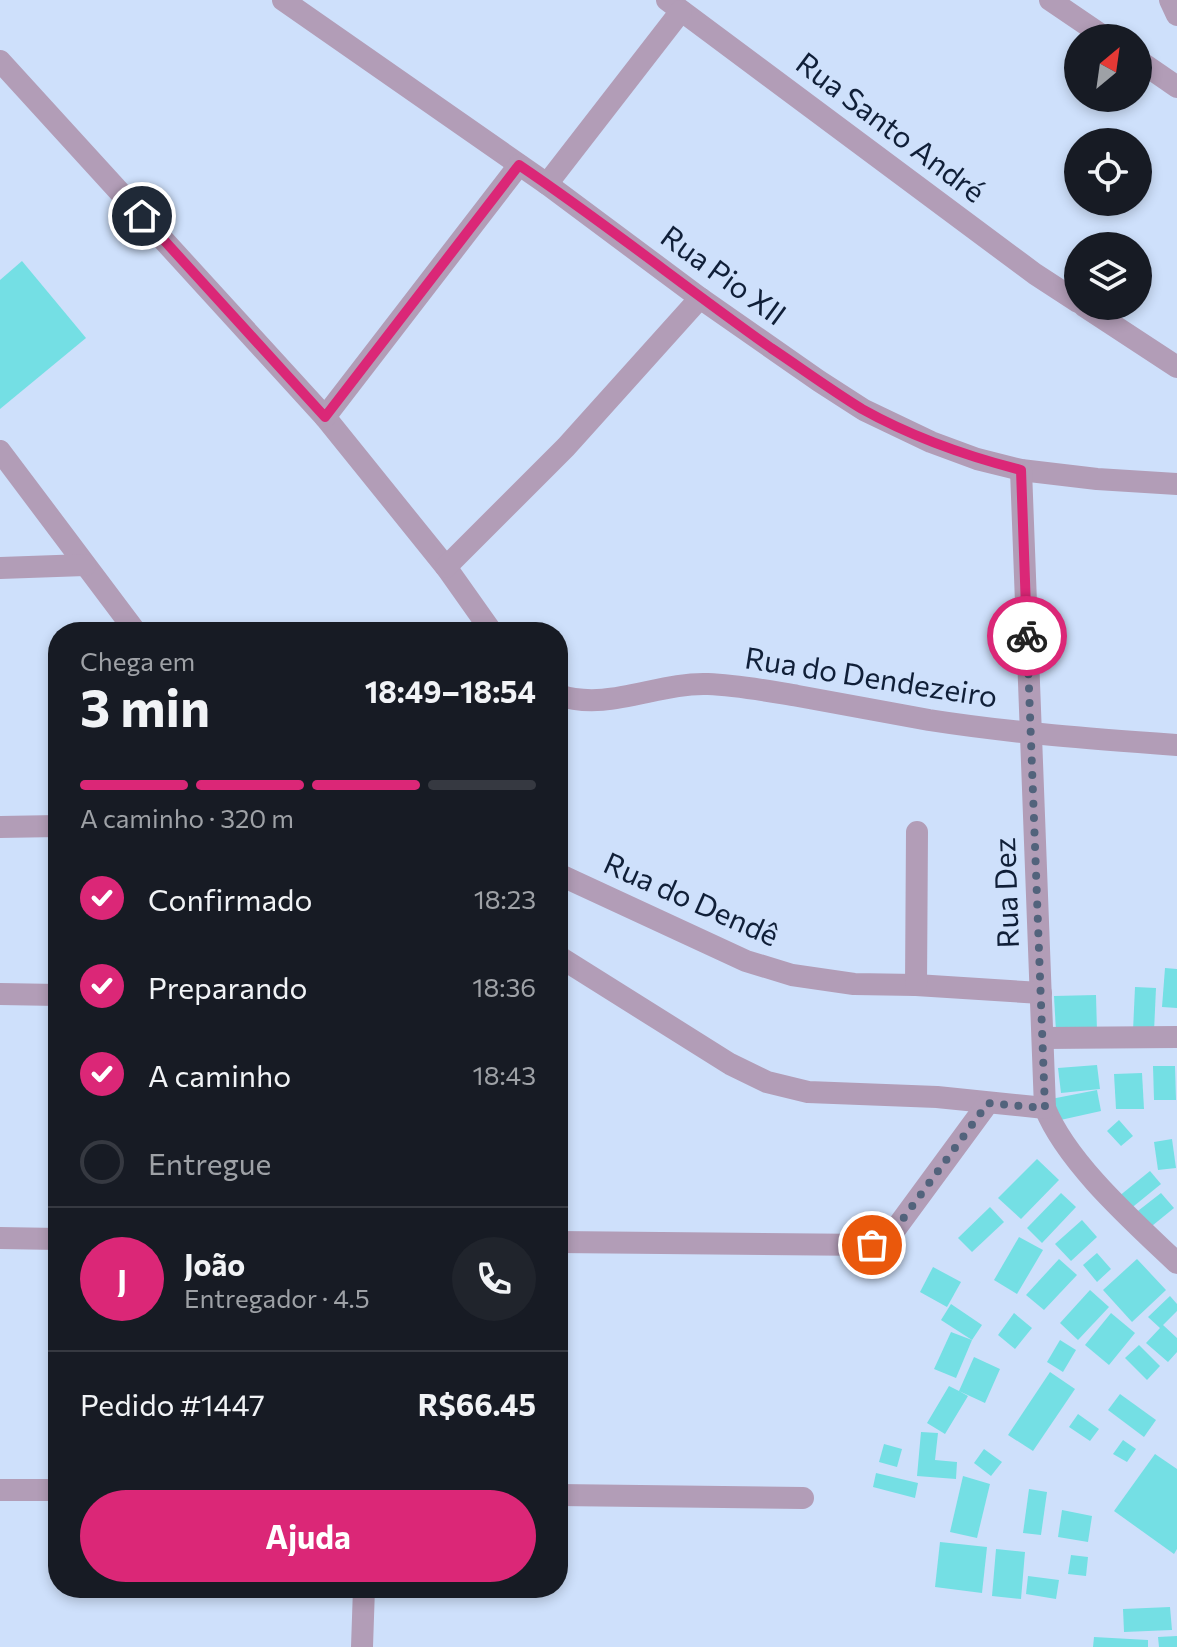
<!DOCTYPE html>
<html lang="pt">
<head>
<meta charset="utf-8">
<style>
	body { margin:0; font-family:Commissioner,sans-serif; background:#20242c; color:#f1f3f6; height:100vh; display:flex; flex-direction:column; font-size:30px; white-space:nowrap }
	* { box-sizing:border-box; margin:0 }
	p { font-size:26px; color:#9ea1a6 }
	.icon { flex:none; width:44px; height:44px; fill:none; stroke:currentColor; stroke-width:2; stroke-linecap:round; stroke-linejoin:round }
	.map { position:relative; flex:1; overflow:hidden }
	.panel { position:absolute; left:48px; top:622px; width:520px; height:976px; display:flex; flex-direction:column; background:#171b24; border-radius:32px; box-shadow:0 4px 12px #0003 }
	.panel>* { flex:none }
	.needle { width:52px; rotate:29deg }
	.controls { position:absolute; left:1064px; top:24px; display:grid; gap:16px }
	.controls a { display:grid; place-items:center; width:88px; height:88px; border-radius:50%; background:#171b24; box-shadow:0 4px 12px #0003; font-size:40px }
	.pin { position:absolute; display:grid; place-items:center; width:68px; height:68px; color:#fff; margin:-34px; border:4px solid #fff; border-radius:50%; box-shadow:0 2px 8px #0007 }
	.courier { position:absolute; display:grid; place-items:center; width:80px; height:80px; margin:-40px; border:6px solid #db2777; border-radius:50%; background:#fff; color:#222; box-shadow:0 2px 10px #0007 }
	.overview em { font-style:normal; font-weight:700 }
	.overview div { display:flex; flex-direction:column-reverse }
	.overview { display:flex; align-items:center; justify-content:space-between; height:136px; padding:0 32px }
	h1 { font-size:52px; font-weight:700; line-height:60px }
	.bar { display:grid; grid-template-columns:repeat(4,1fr); gap:12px 8px; align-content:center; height:96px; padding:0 32px }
	.bar i { height:10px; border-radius:6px; background:#363941 }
	.bar .selected { background:#db2777 }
	.bar p { grid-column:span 4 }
	.line { display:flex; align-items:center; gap:20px; padding:0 32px; border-top:2px solid #363941 }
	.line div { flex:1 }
	.round { display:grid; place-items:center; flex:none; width:84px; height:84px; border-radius:42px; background:#20242c }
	ol { padding:0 32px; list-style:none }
	li { display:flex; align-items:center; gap:24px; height:88px }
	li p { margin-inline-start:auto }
	li .icon { padding:8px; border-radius:50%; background:#db2777; color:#fff; stroke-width:4 }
	li:last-child { color:#9ea1a6 }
	li i { width:44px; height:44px; border:4px solid #363941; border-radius:50% }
	.button { display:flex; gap:16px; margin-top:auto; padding:16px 32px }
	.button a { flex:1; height:92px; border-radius:48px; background:#db2777; color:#fff; font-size:32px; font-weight:700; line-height:92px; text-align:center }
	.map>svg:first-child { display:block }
</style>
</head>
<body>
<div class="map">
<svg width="1177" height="1647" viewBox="0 0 1177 1647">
	<rect width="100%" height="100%" fill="#cee0fb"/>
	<!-- building -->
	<g fill="#74dfe4">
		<path d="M 22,261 L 86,338 L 0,409 L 0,280 Z"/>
		<path d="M 1165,968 L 1177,969 L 1177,1008 L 1162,1007 Z"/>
		<path d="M 1135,987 L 1156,988 L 1154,1032 L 1133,1031 Z"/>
		<path d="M 1096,995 L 1097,1031 L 1056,1032 L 1054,996 Z"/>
		<path d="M 1097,1065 L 1100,1089 L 1061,1093 L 1058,1068 Z"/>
		<path d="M 1153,1066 L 1175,1066 L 1176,1100 L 1154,1100 Z"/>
		<path d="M 1142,1073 L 1144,1109 L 1116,1109 L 1114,1074 Z"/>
		<path d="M 1097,1090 L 1101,1111 L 1056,1121 L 1051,1099 Z"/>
		<path d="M 1119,1120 L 1133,1136 L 1121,1146 L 1107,1131 Z"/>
		<path d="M 1172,1139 L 1176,1168 L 1158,1170 L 1154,1142 Z"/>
		<path d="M 1037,1159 L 1059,1180 L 1021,1219 L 998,1198 Z"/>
		<path d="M 1150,1171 L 1161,1184 L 1129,1210 L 1118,1197 Z"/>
		<path d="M 1061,1193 L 1076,1207 L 1042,1243 L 1027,1228 Z"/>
		<path d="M 1161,1193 L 1174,1208 L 1147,1230 L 1134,1214 Z"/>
		<path d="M 990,1207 L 1004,1222 L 972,1252 L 958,1238 Z"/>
		<path d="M 1082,1220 L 1097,1237 L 1071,1261 L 1055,1244 Z"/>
		<path d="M 1019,1237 L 1043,1250 L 1017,1294 L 994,1280 Z"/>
		<path d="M 1097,1253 L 1111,1269 L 1097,1282 L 1083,1265 Z"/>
		<path d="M 1059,1259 L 1077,1275 L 1044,1310 L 1026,1295 Z"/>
		<path d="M 1137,1259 L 1166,1290 L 1132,1322 L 1103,1290 Z"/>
		<path d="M 933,1267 L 961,1282 L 947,1307 L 920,1292 Z"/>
		<path d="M 1090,1290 L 1109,1307 L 1078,1340 L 1060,1323 Z"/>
		<path d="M 1170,1296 L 1177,1304 L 1177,1311 L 1163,1325 L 1177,1338 L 1177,1352 L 1168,1362 L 1146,1343 L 1160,1328 L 1148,1317 Z"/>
		<path d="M 951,1304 L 982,1325 L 972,1340 L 941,1320 Z"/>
		<path d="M 1014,1313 L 1032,1328 L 1015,1349 L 998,1335 Z"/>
		<path d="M 1111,1313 L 1135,1333 L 1109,1365 L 1085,1345 Z"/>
		<path d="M 951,1332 L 972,1340 L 956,1378 L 934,1369 Z"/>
		<path d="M 1060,1340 L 1076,1350 L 1063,1372 L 1047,1362 Z"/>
		<path d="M 1139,1345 L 1160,1366 L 1147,1380 L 1125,1358 Z"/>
		<path d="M 974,1357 L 1000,1369 L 985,1403 L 959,1391 L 968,1396 L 945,1434 L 927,1423 L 949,1386 L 959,1391 Z"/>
		<path d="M 1050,1372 L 1075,1389 L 1033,1451 L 1008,1435 Z"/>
		<path d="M 1120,1394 L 1156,1420 L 1144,1437 L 1108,1410 Z"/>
		<path d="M 1078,1414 L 1099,1429 L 1090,1441 L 1069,1427 Z"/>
		<path d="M 921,1432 L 938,1433 L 935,1460 L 957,1462 L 956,1479 L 917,1476 Z"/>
		<path d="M 1123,1440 L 1136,1449 L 1127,1462 L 1113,1454 Z"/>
		<path d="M 884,1444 L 902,1449 L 897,1467 L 879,1462 Z"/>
		<path d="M 984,1449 L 1002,1462 L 991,1476 L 974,1463 Z"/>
		<path d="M 1155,1454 L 1177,1469 L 1177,1549 L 1174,1554 L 1114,1511 Z"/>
		<path d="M 876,1473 L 918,1483 L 915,1498 L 873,1487 Z"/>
		<path d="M 963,1476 L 990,1484 L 977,1538 L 950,1532 Z"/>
		<path d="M 1029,1489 L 1047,1492 L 1041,1535 L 1023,1533 Z"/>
		<path d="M 1062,1510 L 1092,1516 L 1088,1542 L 1058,1537 Z"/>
		<path d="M 940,1542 L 987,1547 L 982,1593 L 935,1587 Z"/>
		<path d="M 996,1549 L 1025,1552 L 1021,1599 L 992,1596 Z"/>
		<path d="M 1071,1555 L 1088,1557 L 1086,1576 L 1068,1574 Z"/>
		<path d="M 1028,1576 L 1059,1580 L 1056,1599 L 1026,1594 Z"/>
		<path d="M 1170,1607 L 1172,1630 L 1124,1632 L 1123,1609 Z"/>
		<path d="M 1177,1636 L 1177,1647 L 1159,1647 L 1158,1637 Z"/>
		<path d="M 1094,1637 L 1148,1640 L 1148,1647 L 1093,1647 Z"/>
	</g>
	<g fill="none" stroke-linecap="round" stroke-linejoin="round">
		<!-- street -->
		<g stroke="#b29db7" stroke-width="22">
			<path d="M 283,0 L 547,184 L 700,298 L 819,381 L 864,410 L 931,442 L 977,459 L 1021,470 L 1097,479 L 1177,484"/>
			<path d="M 667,0 L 1035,274 L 1078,302"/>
			<path d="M 1050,0 L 1106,38"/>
			<path d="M 1170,0 L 1177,15"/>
			<path d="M 1138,60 L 1177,87"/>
			<path d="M 0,61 L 325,417 L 446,567 L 492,632"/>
			<path d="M 547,184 L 681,11"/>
			<path d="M 1084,306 L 1177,367"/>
			<path d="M 325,417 L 519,165"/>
			<path d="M 0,451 L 136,632"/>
			<path d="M 1021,470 L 1045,1108 C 1067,1163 1134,1222 1177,1263"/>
			<path d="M 446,567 L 566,447 L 700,298"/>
			<path d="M 0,568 L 85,565"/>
			<path d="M 558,695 C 608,712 658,682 708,684 C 738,685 768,691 798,696 C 842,704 885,712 929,720 C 1012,733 1094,739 1177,745"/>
			<path d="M 0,827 L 58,826"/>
			<path d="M 558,874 L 746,961 L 792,975 L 854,984 L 916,985 L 1041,993"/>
			<path d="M 558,956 L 730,1064 L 767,1082 L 808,1092 L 937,1097 L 1045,1108"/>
			<path d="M 916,985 L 917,832"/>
			<path d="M 0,994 L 58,995"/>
			<path d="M 1043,1038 L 1177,1037"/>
			<path d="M 0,1238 L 58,1239"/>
			<path d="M 558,1242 L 872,1245 L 880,1243 L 894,1231 L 988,1103"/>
			<path d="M 0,1490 L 58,1490"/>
			<path d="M 558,1495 L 803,1498"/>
			<path d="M 362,1647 L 364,1588"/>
		</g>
	</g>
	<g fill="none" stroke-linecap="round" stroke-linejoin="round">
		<!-- done -->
		<path stroke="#52637c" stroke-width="8" stroke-dasharray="0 14.4" d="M 872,1245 L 880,1243 L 894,1231 L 988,1103 L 1045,1108 L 1027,636"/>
		<!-- route -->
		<path stroke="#db2777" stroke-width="10" d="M 142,216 L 325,417 L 519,165 C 605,223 686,288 771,348 C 801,368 831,390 862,409 C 912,437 966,456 1021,470 L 1027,636"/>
	</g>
	<g text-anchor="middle" stroke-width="7" stroke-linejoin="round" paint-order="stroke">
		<!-- street labels -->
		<g font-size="30" fill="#101f38" stroke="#cee0fb">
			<text transform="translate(890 128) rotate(37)" y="10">Rua Santo André</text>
			<text transform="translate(723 276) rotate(36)" y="10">Rua Pio XII</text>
			<text transform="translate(871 678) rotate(9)" y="10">Rua do Dendezeiro</text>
			<text transform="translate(1007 893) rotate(-92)" y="10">Rua Dez</text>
			<text transform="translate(691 900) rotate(24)" y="10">Rua do Dendê</text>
		</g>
	</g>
</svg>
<div class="controls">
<a><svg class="needle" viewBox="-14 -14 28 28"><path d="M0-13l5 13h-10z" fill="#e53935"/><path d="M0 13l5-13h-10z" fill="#9ea1a6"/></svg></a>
<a><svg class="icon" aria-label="locate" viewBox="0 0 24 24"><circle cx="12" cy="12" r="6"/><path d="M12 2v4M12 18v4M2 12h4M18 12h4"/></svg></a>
<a><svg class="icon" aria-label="layers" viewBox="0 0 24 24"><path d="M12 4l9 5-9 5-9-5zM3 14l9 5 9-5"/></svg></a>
</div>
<div class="pin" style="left:872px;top:1245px;background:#ea580c"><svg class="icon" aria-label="bag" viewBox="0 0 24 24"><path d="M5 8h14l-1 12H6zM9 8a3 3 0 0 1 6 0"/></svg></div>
<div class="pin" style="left:142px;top:216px;background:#1f2937"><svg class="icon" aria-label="home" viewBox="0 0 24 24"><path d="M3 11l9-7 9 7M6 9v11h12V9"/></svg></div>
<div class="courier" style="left:1027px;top:636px"><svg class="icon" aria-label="bike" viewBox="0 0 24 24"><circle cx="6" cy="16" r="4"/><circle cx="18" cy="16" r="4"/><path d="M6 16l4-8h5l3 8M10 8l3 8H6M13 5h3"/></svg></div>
<section class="panel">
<div class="overview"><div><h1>3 min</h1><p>Chega em</p></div><em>18:49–18:54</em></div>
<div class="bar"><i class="selected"></i><i class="selected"></i><i class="selected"></i><i></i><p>A caminho · 320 m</p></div>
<ol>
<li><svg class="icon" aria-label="check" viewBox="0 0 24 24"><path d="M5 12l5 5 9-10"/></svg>Confirmado<p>18:23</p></li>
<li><svg class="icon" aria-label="check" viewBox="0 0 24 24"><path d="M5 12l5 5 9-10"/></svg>Preparando<p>18:36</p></li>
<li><svg class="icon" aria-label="check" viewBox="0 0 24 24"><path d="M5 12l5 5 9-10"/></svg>A caminho<p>18:43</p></li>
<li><i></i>Entregue</li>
</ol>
<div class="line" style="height:144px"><b class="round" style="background:#db2777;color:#fff">J</b><div><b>João</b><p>Entregador · 4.5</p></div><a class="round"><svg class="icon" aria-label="phone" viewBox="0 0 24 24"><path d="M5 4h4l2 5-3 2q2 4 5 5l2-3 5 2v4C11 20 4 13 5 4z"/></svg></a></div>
<div class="line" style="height:104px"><div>Pedido #1447</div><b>R$66.45</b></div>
<div class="button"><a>Ajuda</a></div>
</section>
</div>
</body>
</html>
